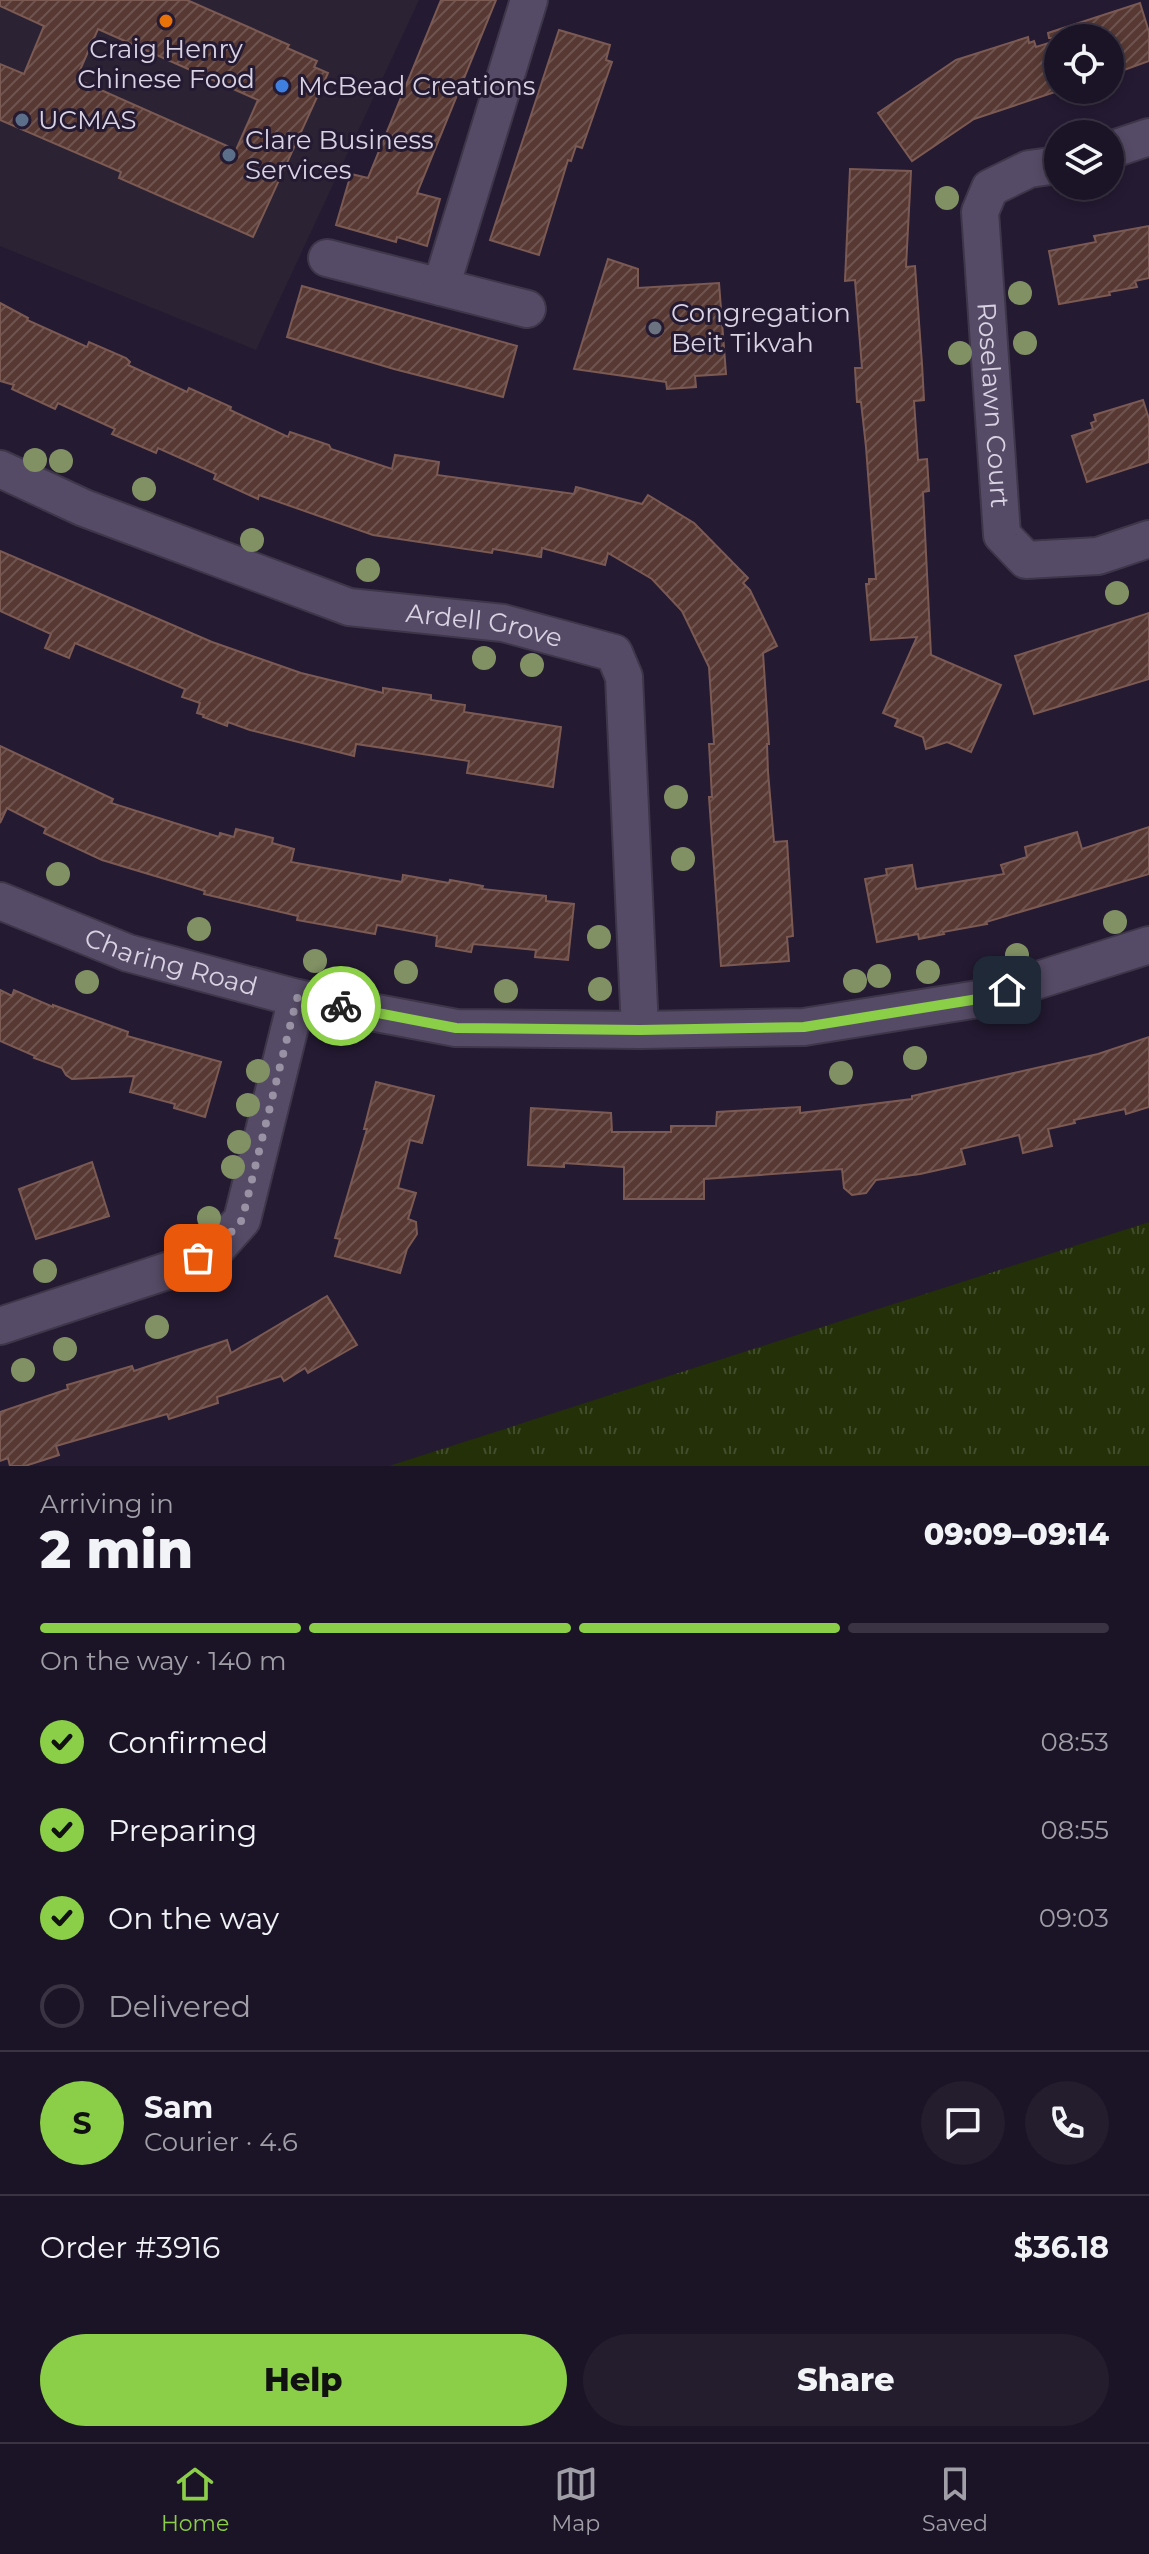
<!DOCTYPE html>
<html lang="en">
<head>
<meta charset="utf-8">
<style>
	body { margin:0; font-family:Montserrat,sans-serif; background:#241d2e; color:#f1f3f6; height:100vh; display:flex; flex-direction:column; font-size:30px; white-space:nowrap }
	* { box-sizing:border-box; margin:0 }
	p { font-size:26px; color:#a09ea7 }
	.icon { flex:none; width:44px; height:44px; fill:none; stroke:currentColor; stroke-width:2; stroke-linecap:round; stroke-linejoin:round }
	.map { position:relative; height:1466px; overflow:hidden }
	.panel { display:flex; flex-direction:column; background:#1b1426; flex:1 }
	.panel>* { flex:none }
	.buttons { position:absolute; left:1044px; top:24px; display:grid; gap:16px }
	.buttons a { display:grid; place-items:center; width:80px; height:80px; border-radius:50%; background:#1b1426; box-shadow:0 4px 12px #0003,0 0 0 2px #393343; font-size:40px }
	.pin { position:absolute; display:grid; place-items:center; width:68px; height:68px; color:#fff; margin:-34px; border-radius:16px; box-shadow:0 4px 12px #0006 }
	.courier { position:absolute; display:grid; place-items:center; width:80px; height:80px; margin:-40px; border:6px solid #8bce47; border-radius:50%; background:#fff; color:#222; box-shadow:0 2px 10px #0007 }
	.head em { font-style:normal; font-weight:800 }
	.head div { display:flex; flex-direction:column-reverse }
	.head { display:flex; align-items:center; justify-content:space-between; height:136px; padding:0 40px }
	h1 { font-size:52px; font-weight:800; line-height:60px }
	.bar { display:grid; grid-template-columns:repeat(4,1fr); gap:12px 8px; align-content:center; height:96px; padding:0 40px }
	.bar i { height:10px; border-radius:6px; background:#393343 }
	.bar .selected { background:#8bce47 }
	.bar p { grid-column:span 4 }
	.line { display:flex; align-items:center; gap:20px; padding:0 40px; border-top:2px solid #393343 }
	.line div { flex:1 }
	.round { display:grid; place-items:center; flex:none; width:84px; height:84px; border-radius:42px; background:#241d2e }
	ol { padding:0 40px; list-style:none }
	li { display:flex; align-items:center; gap:24px; height:88px }
	li p { margin-inline-start:auto }
	li .icon { padding:8px; border-radius:50%; background:#8bce47; color:#111; stroke-width:4 }
	li:last-child { color:#a09ea7 }
	li i { width:44px; height:44px; border:4px solid #393343; border-radius:50% }
	.cta { display:flex; gap:16px; margin-top:auto; padding:16px 40px }
	.cta a { flex:1; height:92px; border-radius:48px; background:#8bce47; color:#111; font-size:32px; font-weight:800; line-height:92px; text-align:center }
	.cta a+a { background:#241d2e; color:#f1f3f6 }
	.menu { display:flex; justify-content:space-around; align-items:center; height:112px; border-top:2px solid #393343; background:#1b1426; font-size:22px; color:#a09ea7 }
	.menu a { display:grid; justify-items:center; gap:4px }
	.menu .selected { color:#8bce47 }
	.map>svg:first-child { display:block }
</style>
</head>
<body>
<div class="map">
<svg width="1149" height="1466" viewBox="0 0 1149 1466">
	<defs>
		<pattern id="grass-tufts" width="24" height="20" patternUnits="userSpaceOnUse" patternTransform="scale(2)"><rect width="24" height="20" fill="#233008"/><path d="M3 7l-1-3M5 7V3M7 7l1-3M15 17l-1-3M17 17v-4M19 17l1-3" fill="none" stroke="#424d2c"/></pattern>
		<pattern id="building-hatch" width="6" height="6" patternUnits="userSpaceOnUse" patternTransform="scale(2)"><rect width="6" height="6" fill="#573832"/><path d="M-1 1l2-2M0 6l6-6M5 7l2-2" fill="none" stroke="#6e544f"/></pattern>
	</defs>
	<rect width="100%" height="100%" fill="#241a32"/>
	<!-- commercial -->
	<path fill="#2b2333" d="M 0,0 L 419,0 L 256,350 L 0,246 Z"/>
	<!-- grass -->
	<path fill="url(#grass-tufts)" d="M 1149,1222 L 1149,1466 L 389,1466 Z"/>
	<!-- building -->
	<g fill="url(#building-hatch)" stroke="#7c5a54" stroke-width="2" fill-rule="evenodd">
		<path d="M 0,0 L 187,0 L 289,45 L 287,48 L 317,61 L 314,67 L 328,73 L 253,237 L 119,178 L 121,172 L 0,120 L 0,64 L 24,74 L 44,26 L 0,6 ZM 98,29 L 258,100 L 236,150 L 76,79 Z"/>
		<path d="M 441,0 L 496,0 L 417,193 L 440,199 L 427,246 L 397,237 L 396,242 L 336,225 L 351,174 L 368,178 Z"/>
		<path d="M 1140,3 L 1149,32 L 1149,61 L 1110,75 L 1110,38 L 1049,38 L 1048,33 Z"/>
		<path d="M 559,30 L 610,45 L 606,60 L 612,62 L 582,148 L 576,146 L 571,161 L 568,160 L 539,255 L 490,240 Z"/>
		<path d="M 1028,37 L 1029,43 L 1034,41 L 1036,47 L 1058,40 L 1058,91 L 974,119 L 912,161 L 878,113 L 956,60 Z"/>
		<path d="M 850,169 L 911,171 L 906,267 L 915,266 L 922,364 L 924,400 L 914,401 L 918,460 L 927,459 L 929,491 L 923,492 L 931,655 L 1001,685 L 971,752 L 947,742 L 926,749 L 923,737 L 895,726 L 898,719 L 883,713 L 917,637 L 871,640 L 866,584 L 869,584 L 869,579 L 876,579 L 866,447 L 861,402 L 857,402 L 855,368 L 862,368 L 855,280 L 845,281 Z"/>
		<path d="M 1149,226 L 1149,278 L 1135,281 L 1137,287 L 1109,292 L 1110,295 L 1059,304 L 1049,251 L 1096,242 L 1094,236 Z"/>
		<path d="M 608,259 L 638,269 L 638,288 L 719,283 L 726,374 L 695,376 L 696,387 L 667,389 L 666,382 L 574,369 Z"/>
		<path d="M 302,286 L 517,346 L 503,397 L 394,369 L 287,337 Z"/>
		<path d="M 0,303 L 28,318 L 27,320 L 87,347 L 89,342 L 126,358 L 130,362 L 128,365 L 187,392 L 189,388 L 231,407 L 230,410 L 288,437 L 290,432 L 329,445 L 331,449 L 392,469 L 395,455 L 439,462 L 437,475 L 574,494 L 576,487 L 642,504 L 648,495 L 694,523 L 748,578 L 743,583 L 750,590 L 777,646 L 763,653 L 769,744 L 767,744 L 768,772 L 774,842 L 787,841 L 793,936 L 787,937 L 789,961 L 721,966 L 709,797 L 712,797 L 709,744 L 714,744 L 709,667 L 682,611 L 652,579 L 608,553 L 605,565 L 542,548 L 541,557 L 493,549 L 492,553 L 373,535 L 259,495 L 258,499 L 214,479 L 216,474 L 158,448 L 156,453 L 112,434 L 115,429 L 58,403 L 55,409 L 12,389 L 14,385 L 0,381 Z"/>
		<path d="M 1143,400 L 1149,419 L 1149,462 L 1087,482 L 1072,436 L 1093,429 L 1091,423 L 1096,421 L 1094,415 Z"/>
		<path d="M 0,551 L 212,642 L 301,673 L 383,693 L 383,688 L 431,695 L 431,700 L 465,705 L 464,712 L 561,727 L 553,787 L 467,773 L 469,761 L 356,744 L 354,756 L 250,730 L 228,722 L 227,726 L 203,717 L 204,715 L 197,713 L 200,703 L 182,697 L 185,689 L 75,643 L 69,658 L 45,648 L 51,634 L 0,611 Z"/>
		<path d="M 1149,613 L 1149,679 L 1034,714 L 1015,656 Z"/>
		<path d="M 0,746 L 113,799 L 111,803 L 219,837 L 220,833 L 234,837 L 236,829 L 273,838 L 272,843 L 294,849 L 291,862 L 402,882 L 403,875 L 449,883 L 450,880 L 483,886 L 482,889 L 546,896 L 546,901 L 574,904 L 568,960 L 535,957 L 536,950 L 473,944 L 471,952 L 436,946 L 437,936 L 377,925 L 375,934 L 297,920 L 298,916 L 204,894 L 205,891 L 102,860 L 44,833 L 46,828 L 7,808 L 0,823 Z"/>
		<path d="M 1149,827 L 1149,874 L 986,922 L 987,924 L 943,932 L 944,934 L 919,939 L 918,934 L 877,942 L 865,879 L 887,875 L 886,869 L 912,865 L 916,889 L 1004,874 L 1001,865 L 1027,857 L 1025,847 L 1077,832 L 1082,849 Z"/>
		<path d="M 0,990 L 12,996 L 14,990 L 53,1007 L 53,1005 L 128,1032 L 127,1036 L 221,1062 L 205,1117 L 174,1108 L 175,1104 L 130,1092 L 134,1076 L 72,1079 L 66,1075 L 62,1068 L 34,1058 L 35,1056 L 0,1041 Z"/>
		<path d="M 1149,1037 L 1149,1107 L 1126,1114 L 1125,1109 L 1074,1120 L 1075,1123 L 1048,1129 L 1052,1146 L 1023,1153 L 1019,1135 L 961,1149 L 965,1164 L 920,1174 L 876,1180 L 866,1193 L 852,1195 L 844,1188 L 842,1169 L 704,1179 L 704,1199 L 624,1199 L 624,1167 L 564,1163 L 564,1167 L 528,1165 L 531,1108 L 611,1113 L 612,1132 L 671,1132 L 671,1126 L 716,1126 L 717,1112 L 800,1107 L 800,1113 L 912,1099 L 912,1096 L 1098,1054 Z"/>
		<path d="M 376,1082 L 434,1096 L 422,1143 L 410,1140 L 398,1188 L 416,1193 L 408,1219 L 416,1222 L 417,1234 L 407,1249 L 400,1273 L 335,1256 L 340,1239 L 335,1238 L 367,1129 L 364,1129 Z"/>
		<path d="M 92,1162 L 109,1216 L 36,1239 L 19,1189 Z"/>
		<path d="M 327,1296 L 357,1345 L 308,1373 L 305,1368 L 284,1381 L 281,1376 L 217,1397 L 218,1403 L 169,1419 L 167,1414 L 56,1446 L 59,1455 L 25,1466 L 10,1466 L 8,1458 L 0,1461 L 0,1412 L 68,1389 L 67,1385 L 132,1366 L 134,1371 L 227,1340 L 231,1353 Z"/>
	</g>
	<g fill="none" stroke-linecap="round" stroke-linejoin="round">
		<defs>
			<g id="minor">
				<path d="M 1110,150 L 1149,137"/>
				<path id="s1" d="M 1058,165 L 1029,169 L 990,188 L 980,212 L 1002,535 L 1026,560 L 1098,556 L 1149,539"/>
				<path d="M 327,258 L 527,309"/>
				<path d="M 441,287 L 529,0"/>
				<path id="s2" d="M 0,469 L 84,508 L 349,607 L 503,623 L 614,653 L 624,677 L 640,1030"/>
				<path id="s3" d="M 0,901 L 128,953 L 297,998 L 456,1028 L 640,1030 L 804,1027 L 978,999 L 1149,945"/>
				<path d="M 0,1326 L 179,1267 L 217,1248 L 242,1220 L 297,998"/>
			</g>
		</defs>
		<!-- minor casing -->
		<use href="#minor" stroke="#3e3649" stroke-width="40"/>
		<!-- minor -->
		<use href="#minor" stroke="#564b66" stroke-width="36"/>
	</g>
	<!-- trees -->
	<g fill="#819164">
		<circle cx="947" cy="198" r="12"/>
		<circle cx="1020" cy="293" r="12"/>
		<circle cx="1025" cy="343" r="12"/>
		<circle cx="960" cy="353" r="12"/>
		<circle cx="35" cy="460" r="12"/>
		<circle cx="61" cy="461" r="12"/>
		<circle cx="144" cy="489" r="12"/>
		<circle cx="252" cy="540" r="12"/>
		<circle cx="368" cy="570" r="12"/>
		<circle cx="1117" cy="593" r="12"/>
		<circle cx="484" cy="658" r="12"/>
		<circle cx="532" cy="665" r="12"/>
		<circle cx="676" cy="797" r="12"/>
		<circle cx="683" cy="859" r="12"/>
		<circle cx="58" cy="874" r="12"/>
		<circle cx="1115" cy="922" r="12"/>
		<circle cx="199" cy="929" r="12"/>
		<circle cx="599" cy="937" r="12"/>
		<circle cx="1017" cy="955" r="12"/>
		<circle cx="315" cy="961" r="12"/>
		<circle cx="406" cy="972" r="12"/>
		<circle cx="928" cy="972" r="12"/>
		<circle cx="879" cy="976" r="12"/>
		<circle cx="855" cy="981" r="12"/>
		<circle cx="87" cy="982" r="12"/>
		<circle cx="600" cy="989" r="12"/>
		<circle cx="506" cy="991" r="12"/>
		<circle cx="915" cy="1058" r="12"/>
		<circle cx="258" cy="1071" r="12"/>
		<circle cx="841" cy="1073" r="12"/>
		<circle cx="248" cy="1105" r="12"/>
		<circle cx="239" cy="1142" r="12"/>
		<circle cx="233" cy="1167" r="12"/>
		<circle cx="209" cy="1218" r="12"/>
		<circle cx="45" cy="1271" r="12"/>
		<circle cx="157" cy="1327" r="12"/>
		<circle cx="65" cy="1349" r="12"/>
		<circle cx="23" cy="1370" r="12"/>
	</g>
	<g fill="none" stroke-linecap="round" stroke-linejoin="round">
		<!-- done -->
		<path stroke="#9992a4" stroke-width="8" stroke-dasharray="0 14.4" d="M 198,1258 L 217,1248 L 242,1220 L 297,998 L 341,1006"/>
		<!-- route -->
		<path stroke="#8bce47" stroke-width="10" d="M 341,1006 L 456,1028 L 640,1030 L 804,1027 L 978,999 L 1007,990"/>
	</g>
	<!-- markers -->
	<circle fill="#e8710a" stroke="#241a32" stroke-width="3" cx="166" cy="21" r="8"/>
	<circle fill="#3f7fe0" stroke="#241a32" stroke-width="3" cx="282" cy="86" r="8"/>
	<g fill="#5c6f8a" stroke="#241a32" stroke-width="3">
		<circle cx="22" cy="120" r="8"/>
		<circle cx="229" cy="155" r="8"/>
	</g>
	<circle fill="#6b7280" stroke="#241a32" stroke-width="3" cx="655" cy="328" r="8"/>
	<g text-anchor="middle" stroke-width="6" stroke-linejoin="round" paint-order="stroke">
		<!-- poi labels -->
		<g font-size="26" fill="#d8d2e2" stroke="#241a32" text-anchor="start">
			<text x="166" y="58" text-anchor="middle">Craig Henry<tspan x="166" dy="30">Chinese Food</tspan></text>
			<text x="298" y="95">McBead Creations</text>
			<text x="38" y="129">UCMAS</text>
			<text x="245" y="149">Clare Business<tspan x="245" dy="30">Services</tspan></text>
			<text x="671" y="322">Congregation<tspan x="671" dy="30">Beit Tikvah</tspan></text>
		</g>
		<!-- street labels -->
		<g font-size="26" fill="#d8d2e2" stroke="#241a32">
			<text dy="9" stroke="none"><textPath href="#s1" startOffset="292">Roselawn Court</textPath></text>
			<text dy="9" stroke="none"><textPath href="#s2" startOffset="512">Ardell Grove</textPath></text>
			<text dy="9" stroke="none"><textPath href="#s3" startOffset="182">Charing Road</textPath></text>
		</g>
	</g>
</svg>
<div class="buttons">
<a><svg class="icon" aria-label="locate" viewBox="0 0 24 24"><circle cx="12" cy="12" r="6"/><path d="M12 2v4M12 18v4M2 12h4M18 12h4"/></svg></a>
<a><svg class="icon" aria-label="layers" viewBox="0 0 24 24"><path d="M12 4l9 5-9 5-9-5zM3 14l9 5 9-5"/></svg></a>
</div>
<div class="pin" style="left:198px;top:1258px;background:#ea580c"><svg class="icon" aria-label="bag" viewBox="0 0 24 24"><path d="M5 8h14l-1 12H6zM9 8a3 3 0 0 1 6 0"/></svg></div>
<div class="pin" style="left:1007px;top:990px;background:#1f2937"><svg class="icon" aria-label="home" viewBox="0 0 24 24"><path d="M3 11l9-7 9 7M6 9v11h12V9"/></svg></div>
<div class="courier" style="left:341px;top:1006px"><svg class="icon" aria-label="bike" viewBox="0 0 24 24"><circle cx="6" cy="16" r="4"/><circle cx="18" cy="16" r="4"/><path d="M6 16l4-8h5l3 8M10 8l3 8H6M13 5h3"/></svg></div>
</div>
<section class="panel">
<div class="head"><div><h1>2 min</h1><p>Arriving in</p></div><em>09:09–09:14</em></div>
<div class="bar"><i class="selected"></i><i class="selected"></i><i class="selected"></i><i></i><p>On the way · 140 m</p></div>
<ol>
<li><svg class="icon" aria-label="check" viewBox="0 0 24 24"><path d="M5 12l5 5 9-10"/></svg>Confirmed<p>08:53</p></li>
<li><svg class="icon" aria-label="check" viewBox="0 0 24 24"><path d="M5 12l5 5 9-10"/></svg>Preparing<p>08:55</p></li>
<li><svg class="icon" aria-label="check" viewBox="0 0 24 24"><path d="M5 12l5 5 9-10"/></svg>On the way<p>09:03</p></li>
<li><i></i>Delivered</li>
</ol>
<div class="line" style="height:144px"><b class="round" style="background:#8bce47;color:#111">S</b><div><b>Sam</b><p>Courier · 4.6</p></div><a class="round"><svg class="icon" aria-label="chat" viewBox="0 0 24 24"><path d="M4 5h16v11H9l-5 4z"/></svg></a><a class="round"><svg class="icon" aria-label="phone" viewBox="0 0 24 24"><path d="M5 4h4l2 5-3 2q2 4 5 5l2-3 5 2v4C11 20 4 13 5 4z"/></svg></a></div>
<div class="line" style="height:104px"><div>Order #3916</div><b>$36.18</b></div>
<div class="cta"><a>Help</a><a>Share</a></div>
</section>
<nav class="menu">
<a class="selected"><svg class="icon" aria-label="home" viewBox="0 0 24 24"><path d="M3 11l9-7 9 7M6 9v11h12V9"/></svg>Home</a>
<a><svg class="icon" aria-label="map" viewBox="0 0 24 24"><path d="M3 6l6-2 6 2 6-2v14l-6 2-6-2-6 2zM9 4v14M15 6v14"/></svg>Map</a>
<a><svg class="icon" aria-label="saved" viewBox="0 0 24 24"><path d="M7 4h10v16l-5-4-5 4z"/></svg>Saved</a>
</nav>
</body>
</html>
